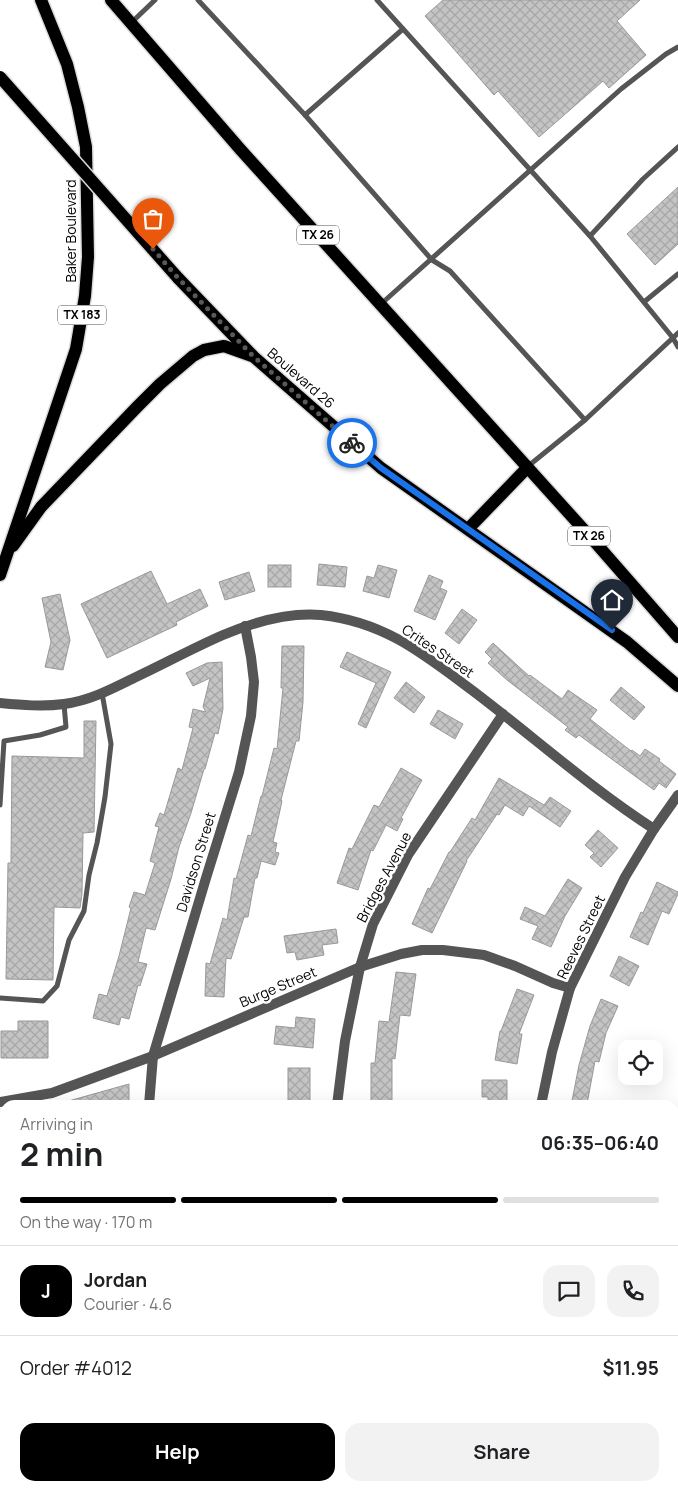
<!DOCTYPE html>
<html lang="en">
<head>
<meta charset="utf-8">
<style>
	body { margin:0; font-family:Manrope,sans-serif; background:#f2f2f2; color:#202124; height:100vh; display:flex; flex-direction:column; font-size:19px; white-space:nowrap }
	* { box-sizing:border-box; margin:0 }
	p { font-size:16px; color:#757577 }
	.icon { flex:none; width:28px; height:28px; fill:none; stroke:currentColor; stroke-width:2; stroke-linecap:round; stroke-linejoin:round }
	.map { position:relative; flex:1; overflow:hidden }
	.drawer { position:absolute; left:0px; top:1100px; width:679px; height:391px; display:flex; flex-direction:column; background:#fff; border-radius:15px 15px 0 0; box-shadow:0 5px 20px #0002 }
	.drawer>* { flex:none }
	.buttons { position:absolute; left:618px; top:1040px; display:grid; gap:10px }
	.buttons a { display:grid; place-items:center; width:45px; height:45px; border-radius:10px; background:#fff; box-shadow:0 5px 20px #0002; font-size:25px }
	.pin { position:absolute; display:grid; place-items:center; width:42px; height:42px; color:#fff; margin:-51px -21px; border-radius:50% 50% 50% 0; rotate:-45deg; box-shadow:0 0 5px #0007 }
	.pin .icon { rotate:45deg }
	.courier { position:absolute; display:grid; place-items:center; width:50px; height:50px; margin:-25px; border:4px solid #1a73e8; border-radius:50%; background:#fff; color:#222; box-shadow:0 1px 6px #0007 }
	.head em { font-style:normal; font-weight:700 }
	.head div { display:flex; flex-direction:column-reverse }
	.head { display:flex; align-items:center; justify-content:space-between; height:85px; padding:0 20px }
	h1 { font-size:32px; font-weight:700; line-height:38px }
	.bar { display:grid; grid-template-columns:repeat(4,1fr); gap:8px 5px; align-content:center; height:60px; padding:0 20px }
	.bar i { height:6px; border-radius:4px; background:#e0e0e0 }
	.bar .selected { background:#000 }
	.bar p { grid-column:span 4 }
	.line { display:flex; align-items:center; gap:12px; padding:0 20px; border-top:1px solid #e0e0e0 }
	.line div { flex:1 }
	.round { display:grid; place-items:center; flex:none; width:52px; height:52px; border-radius:15px; background:#f2f2f2 }
	.cta { display:flex; gap:10px; margin-top:auto; padding:10px 20px }
	.cta a { flex:1; height:58px; border-radius:15px; background:#000; color:#fff; font-size:20px; font-weight:700; line-height:58px; text-align:center }
	.cta a+a { background:#f2f2f2; color:#202124 }
	.map>svg:first-child { display:block }
</style>
</head>
<body>
<div class="map">
<svg width="678" height="1491" viewBox="0 0 678 1491">
	<defs>
		<pattern id="building-cross-hatch" width="8" height="8" patternUnits="userSpaceOnUse" patternTransform="scale(1.25)"><rect width="8" height="8" fill="#c4c4c4"/><path d="M0 0l8 8M0 8l8-8" fill="none" stroke="#a7a7a7"/></pattern>
	</defs>
	<rect width="100%" height="100%" fill="#fff"/>
	<!-- building -->
	<g fill="url(#building-cross-hatch)" stroke="#999">
		<path d="M 443,0 L 640,0 L 617,21 L 646,55 L 609,88 L 603,81 L 539,137 L 498,91 L 494,95 L 425,16 Z"/>
		<path d="M 678,187 L 678,244 L 655,265 L 627,234 Z"/>
		<path d="M 319,564 L 347,567 L 345,587 L 317,585 Z"/>
		<rect x="268" y="565" width="23" height="22"/>
		<path d="M 378,565 L 397,570 L 389,598 L 363,591 L 367,576 L 374,578 Z"/>
		<path d="M 151,571 L 167,604 L 200,589 L 208,606 L 176,622 L 177,625 L 107,658 L 81,604 Z"/>
		<path d="M 249,572 L 255,591 L 225,600 L 219,582 Z"/>
		<path d="M 429,575 L 443,581 L 440,588 L 447,591 L 435,620 L 414,611 Z"/>
		<path d="M 60,594 L 70,640 L 63,670 L 45,667 L 51,642 L 42,598 Z"/>
		<path d="M 462,609 L 477,620 L 459,644 L 445,633 Z"/>
		<path d="M 493,643 L 529,676 L 530,675 L 562,699 L 568,690 L 597,710 L 590,719 L 631,751 L 632,750 L 640,756 L 645,749 L 660,759 L 659,761 L 676,774 L 666,788 L 659,783 L 654,790 L 579,735 L 576,738 L 565,730 L 568,727 L 507,680 L 488,663 L 492,659 L 485,652 Z"/>
		<path d="M 282,646 L 304,646 L 303,702 L 299,741 L 296,741 L 281,800 L 282,801 L 273,842 L 277,843 L 275,852 L 279,853 L 275,865 L 261,861 L 257,878 L 255,878 L 248,917 L 244,917 L 231,959 L 226,958 L 224,997 L 205,996 L 206,963 L 210,964 L 223,918 L 227,920 L 234,878 L 236,879 L 248,835 L 251,836 L 261,796 L 262,796 L 274,748 L 277,749 L 283,688 L 281,688 Z"/>
		<path d="M 347,652 L 391,672 L 366,728 L 358,724 L 376,683 L 340,667 Z"/>
		<path d="M 222,662 L 223,709 L 218,734 L 215,733 L 205,769 L 204,769 L 191,813 L 179,847 L 171,879 L 155,930 L 146,928 L 138,962 L 147,964 L 140,986 L 138,985 L 129,1019 L 121,1017 L 119,1025 L 93,1018 L 99,994 L 107,996 L 119,956 L 131,908 L 129,907 L 134,892 L 145,895 L 155,863 L 150,861 L 159,827 L 155,826 L 160,813 L 164,815 L 178,768 L 182,770 L 193,728 L 189,727 L 193,709 L 206,712 L 203,707 L 210,678 L 193,686 L 186,673 L 207,663 Z"/>
		<path d="M 406,682 L 425,697 L 414,713 L 394,698 Z"/>
		<path d="M 621,687 L 645,707 L 634,720 L 610,700 Z"/>
		<path d="M 438,710 L 463,724 L 455,739 L 430,724 Z"/>
		<path d="M 84,721 L 96,721 L 94,832 L 83,833 L 82,894 L 80,908 L 54,907 L 53,980 L 6,979 L 8,863 L 11,863 L 12,756 L 84,758 Z"/>
		<path d="M 401,768 L 422,780 L 401,818 L 403,819 L 397,831 L 386,825 L 373,851 L 371,850 L 358,890 L 337,883 L 349,848 L 352,849 L 374,805 L 379,807 Z"/>
		<path d="M 499,778 L 544,805 L 550,797 L 571,811 L 560,827 L 529,806 L 523,816 L 505,805 L 499,815 L 497,814 L 466,861 L 467,861 L 432,933 L 412,924 L 428,888 L 430,889 L 449,852 L 450,852 L 472,818 L 475,820 Z"/>
		<path d="M 598,830 L 618,848 L 601,867 L 590,857 L 594,853 L 585,845 Z"/>
		<path d="M 568,879 L 582,888 L 565,916 L 551,947 L 532,939 L 538,926 L 520,919 L 525,907 L 545,916 Z"/>
		<path d="M 657,882 L 678,892 L 678,894 L 669,914 L 662,911 L 648,945 L 630,937 L 641,912 L 643,913 Z"/>
		<path d="M 336,929 L 338,943 L 322,945 L 324,955 L 297,960 L 295,952 L 287,953 L 284,936 Z"/>
		<path d="M 619,956 L 639,966 L 629,986 L 610,976 Z"/>
		<path d="M 396,972 L 416,974 L 410,1016 L 400,1015 L 395,1059 L 392,1058 L 392,1102 L 371,1102 L 371,1063 L 375,1063 L 379,1021 L 389,1022 Z"/>
		<path d="M 517,989 L 534,995 L 519,1034 L 522,1034 L 517,1064 L 495,1060 L 500,1031 L 501,1031 Z"/>
		<path d="M 601,999 L 618,1006 L 606,1033 L 599,1062 L 595,1061 L 587,1104 L 572,1101 L 579,1065 L 590,1026 Z"/>
		<path d="M 296,1017 L 315,1019 L 313,1048 L 274,1044 L 276,1026 L 295,1028 Z"/>
		<path d="M 18,1021 L 48,1021 L 48,1058 L 1,1058 L 1,1031 L 18,1031 Z"/>
		<rect x="288" y="1068" width="22" height="34"/>
		<path d="M 482,1080 L 507,1080 L 507,1105 L 488,1105 L 488,1097 L 482,1097 Z"/>
		<path d="M 129,1084 L 129,1105 L 65,1105 L 65,1102 Z"/>
	</g>
	<g fill="none" stroke-linecap="round" stroke-linejoin="round">
		<defs>
			<g id="primary">
				<path d="M 111,0 L 240,149 L 594,541 L 678,637"/>
				<path d="M 178,278 L 254,357 L 381,468 L 627,642 L 678,686"/>
				<path d="M 468,529 L 527,468"/>
				<path d="M 13,546 L 41,507 L 137,407 L 160,384 L 193,356 L 204,350 L 224,346 L 252,356"/>
				<path d="M 0,575 L 71,364 L 76,349 L 85,296 L 88,257 L 86,147 L 78,107 L 67,64 L 41,0"/>
				<path d="M 0,1337 L 5,1341"/>
				<path d="M 0,1372 L 5,1369"/>
			</g>
		</defs>
		<!-- primary casing -->
		<use href="#primary" stroke="#dbdbdb" stroke-width="15"/>
		<!-- service -->
		<g stroke="#555" stroke-width="5">
			<path d="M 198,0 L 305,115 L 432,260 L 450,271 L 585,420"/>
			<path d="M 377,0 L 590,236 L 673,338 L 678,347"/>
			<path d="M 131,23 L 155,0"/>
			<path d="M 305,115 L 403,29"/>
			<path d="M 590,236 L 643,179 L 678,147"/>
			<path d="M 644,302 L 678,274"/>
			<path d="M 381,304 L 621,89 L 666,54 L 678,47"/>
			<path d="M 527,467 L 585,420 L 678,333"/>
			<path d="M 0,805 L 4,741 L 40,735 L 66,727 L 64,704"/>
			<path d="M 0,998 L 43,1001 L 57,986 L 69,940 L 84,911 L 89,875 L 97,843 L 105,797 L 111,744 L 102,693"/>
			<path d="M 0,1129 L 5,1129"/>
			<path d="M 0,1206 L 5,1205"/>
			<path d="M 0,1290 L 5,1294"/>
			<path d="M 0,1425 L 5,1422"/>
		</g>
		<!-- minor -->
		<g stroke="#555" stroke-width="10">
			<path d="M 0,703 C 21,705 43,707 64,704 C 89,701 112,689 134,678 C 164,664 193,648 223,635 C 254,622 287,612 321,615 C 387,622 427,657 477,694 C 536,739 592,789 654,829"/>
			<path d="M 0,1102 L 52,1093 L 153,1056 L 360,967 L 401,954 L 422,950 L 443,950 L 484,955 L 515,966 L 553,983 L 570,988"/>
			<path d="M 149,1105 L 153,1056 L 206,878 L 239,772 L 251,716 L 254,682 L 251,657 L 245,626"/>
			<path d="M 337,1105 L 345,1041 L 360,967 L 373,924 L 408,855 L 503,714"/>
			<path d="M 541,1105 L 552,1052 L 570,988 L 625,877 L 654,829 L 678,795"/>
			<path d="M 153,1486 L 153,1491"/>
			<path d="M 328,1486 L 328,1491"/>
			<path d="M 531,1491 L 531,1486"/>
		</g>
		<!-- secondary -->
		<g stroke="#222" stroke-width="10">
			<path d="M 0,1358 L 5,1358"/>
			<path d="M 674,1364 L 678,1364"/>
		</g>
		<!-- primary -->
		<use href="#primary" stroke="#000" stroke-width="12"/>
		<defs>
			<path id="primary-bridge" d="M 0,77 L 178,278"/>
		</defs>
		<!-- primary-bridge casing -->
		<use href="#primary-bridge" stroke="#dbdbdb" stroke-width="15" stroke-linecap="butt"/>
		<!-- primary-bridge -->
		<use href="#primary-bridge" stroke="#000" stroke-width="12"/>
	</g>
	<g fill="none" stroke-linecap="round" stroke-linejoin="round">
		<!-- done -->
		<path stroke="#595959" stroke-width="5" stroke-dasharray="0 9" d="M 153,249 L 178,278 L 254,357 L 352,443"/>
		<!-- route -->
		<path stroke="#1a73e8" stroke-width="6" d="M 352,443 L 381,468 L 612,630"/>
	</g>
	<g text-anchor="middle" stroke-width="5" stroke-linejoin="round" paint-order="stroke">
		<!-- shield labels -->
		<g fill="#fff" stroke="#4c4c4c" stroke-width="1">
			<rect x="297" y="225.5" width="42" height="19" rx="4"/>
			<rect x="58" y="305.5" width="48" height="19" rx="4"/>
			<rect x="568" y="526.5" width="42" height="19" rx="4"/>
		</g>
		<g font-size="12" font-weight="bold" fill="#000">
			<text x="318" y="239">TX 26</text>
			<text x="82" y="319">TX 183</text>
			<text x="589" y="540">TX 26</text>
		</g>
		<!-- street labels -->
		<g font-size="14" fill="#000" stroke="#fff">
			<text transform="translate(71 231) rotate(-90)" y="5">Baker Boulevard</text>
			<text transform="translate(301 378) rotate(41)" y="5">Boulevard 26</text>
			<text transform="translate(438 651) rotate(34)" y="5">Crites Street</text>
			<text transform="translate(196 862) rotate(-73)" y="5">Davidson Street</text>
			<text transform="translate(384 877) rotate(-62)" y="5">Bridges Avenue</text>
			<text transform="translate(581 937) rotate(-64)" y="5">Reeves Street</text>
			<text transform="translate(278 987) rotate(-23)" y="5">Burge Street</text>
		</g>
	</g>
</svg>
<div class="buttons">
<a><svg class="icon" aria-label="locate" viewBox="0 0 24 24"><circle cx="12" cy="12" r="6"/><path d="M12 2v4M12 18v4M2 12h4M18 12h4"/></svg></a>
</div>
<div class="pin" style="left:153px;top:249px;background:#ea580c"><svg class="icon" aria-label="bag" viewBox="0 0 24 24"><path d="M5 8h14l-1 12H6zM9 8a3 3 0 0 1 6 0"/></svg></div>
<div class="pin" style="left:612px;top:630px;background:#1f2937"><svg class="icon" aria-label="home" viewBox="0 0 24 24"><path d="M3 11l9-7 9 7M6 9v11h12V9"/></svg></div>
<div class="courier" style="left:352px;top:443px"><svg class="icon" aria-label="bike" viewBox="0 0 24 24"><circle cx="6" cy="16" r="4"/><circle cx="18" cy="16" r="4"/><path d="M6 16l4-8h5l3 8M10 8l3 8H6M13 5h3"/></svg></div>
<section class="drawer">
<div class="head"><div><h1>2 min</h1><p>Arriving in</p></div><em>06:35–06:40</em></div>
<div class="bar"><i class="selected"></i><i class="selected"></i><i class="selected"></i><i></i><p>On the way · 170 m</p></div>
<div class="line" style="height:90px"><b class="round" style="background:#000;color:#fff">J</b><div><b>Jordan</b><p>Courier · 4.6</p></div><a class="round"><svg class="icon" aria-label="chat" viewBox="0 0 24 24"><path d="M4 5h16v11H9l-5 4z"/></svg></a><a class="round"><svg class="icon" aria-label="phone" viewBox="0 0 24 24"><path d="M5 4h4l2 5-3 2q2 4 5 5l2-3 5 2v4C11 20 4 13 5 4z"/></svg></a></div>
<div class="line" style="height:65px"><div>Order #4012</div><b>$11.95</b></div>
<div class="cta"><a>Help</a><a>Share</a></div>
</section>
</div>
</body>
</html>
